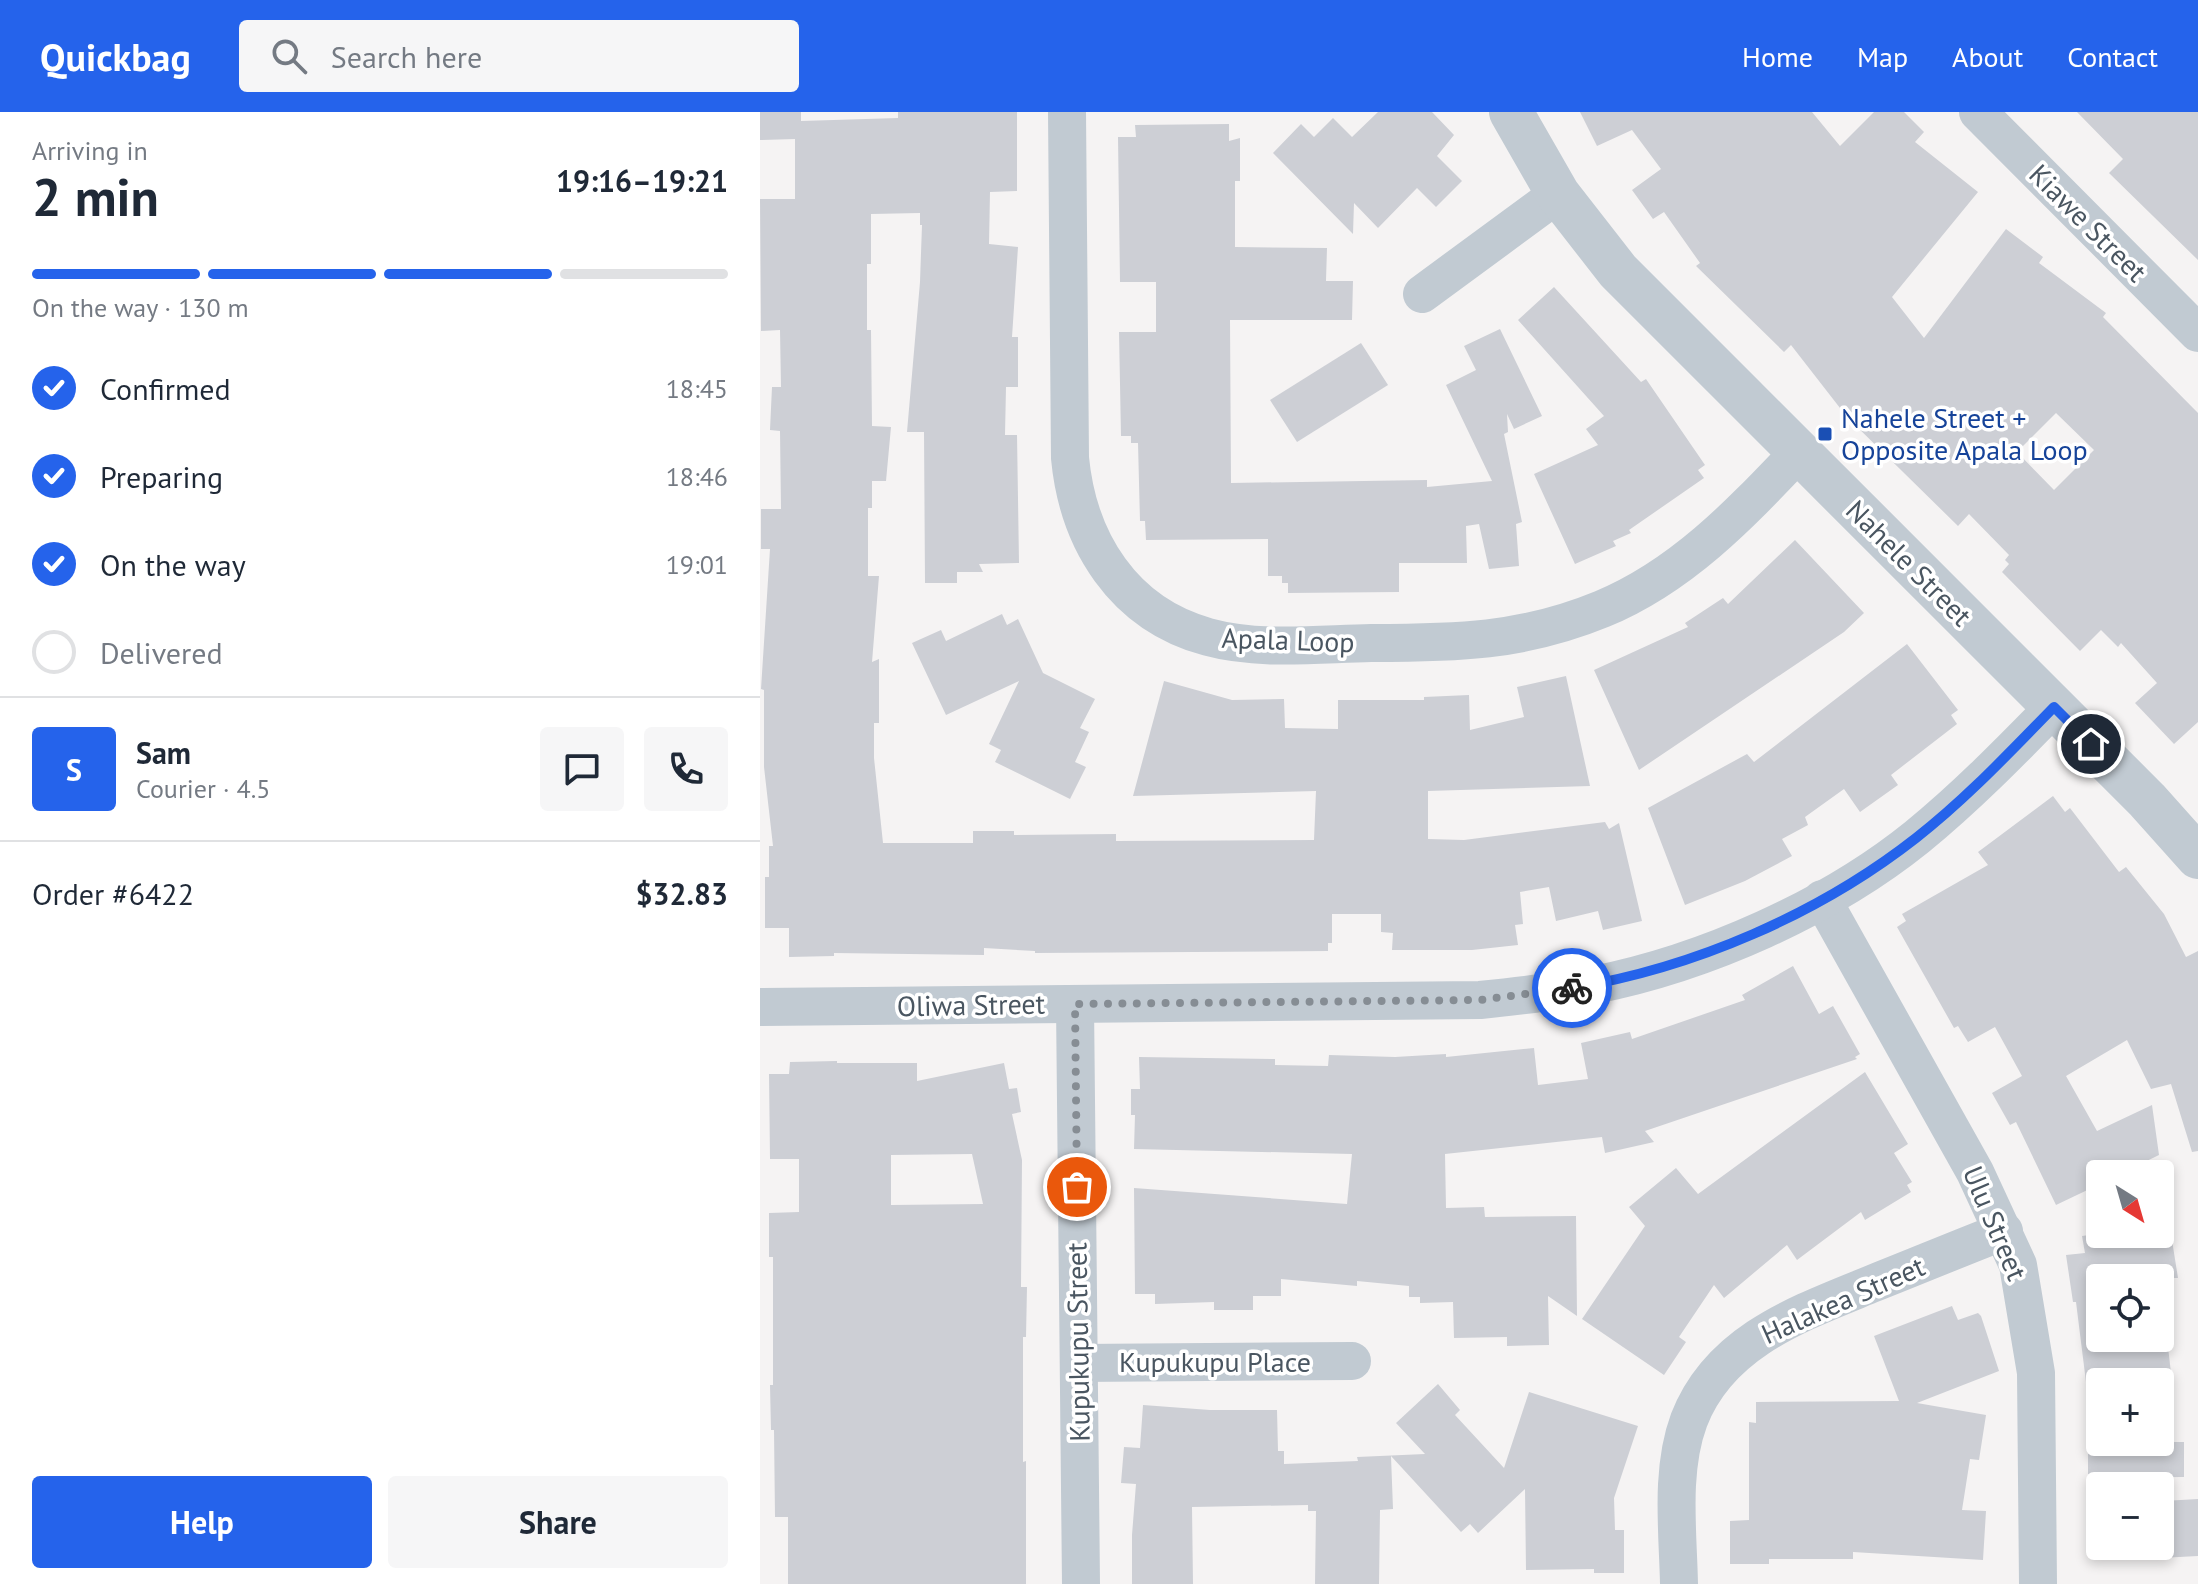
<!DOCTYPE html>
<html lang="en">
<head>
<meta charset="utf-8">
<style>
	body { margin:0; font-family:"PT Sans",sans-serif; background:#f6f6f7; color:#1f2937; height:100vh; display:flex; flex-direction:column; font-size:30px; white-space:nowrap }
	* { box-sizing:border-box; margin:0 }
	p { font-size:26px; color:#747a83 }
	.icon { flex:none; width:44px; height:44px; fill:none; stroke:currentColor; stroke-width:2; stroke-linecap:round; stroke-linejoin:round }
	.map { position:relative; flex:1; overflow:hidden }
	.details { display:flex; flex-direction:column; background:#fff; width:760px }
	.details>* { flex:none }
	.needle { width:52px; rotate:143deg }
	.fabs { position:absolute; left:1326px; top:1048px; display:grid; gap:16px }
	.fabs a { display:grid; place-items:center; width:88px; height:88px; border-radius:8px; background:#fff; box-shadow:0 4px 12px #0003; font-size:40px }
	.pin { position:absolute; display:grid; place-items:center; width:68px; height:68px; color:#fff; margin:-34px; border:4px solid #fff; border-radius:50%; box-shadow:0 2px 8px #0007 }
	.courier { position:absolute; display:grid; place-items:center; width:80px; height:80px; margin:-40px; border:6px solid #2563eb; border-radius:50%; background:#fff; color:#222; box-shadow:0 2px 10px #0007 }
	.overview em { font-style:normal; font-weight:700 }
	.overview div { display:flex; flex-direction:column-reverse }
	.overview { display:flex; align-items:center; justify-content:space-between; height:136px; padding:0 32px }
	h1 { font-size:52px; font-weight:700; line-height:60px }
	.bar { display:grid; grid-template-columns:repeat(4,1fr); gap:12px 8px; align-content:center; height:96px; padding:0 32px }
	.bar i { height:10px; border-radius:6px; background:#e0e1e3 }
	.bar .on { background:#2563eb }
	.bar p { grid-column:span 4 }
	.line { display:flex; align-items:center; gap:20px; padding:0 32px; border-top:2px solid #e0e1e3 }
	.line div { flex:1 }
	.round { display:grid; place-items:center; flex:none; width:84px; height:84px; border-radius:8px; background:#f6f6f7 }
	ol { padding:0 32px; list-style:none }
	li { display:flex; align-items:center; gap:24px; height:88px }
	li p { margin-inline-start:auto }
	li .icon { padding:8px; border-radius:50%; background:#2563eb; color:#fff; stroke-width:4 }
	li:last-child { color:#747a83 }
	li i { width:44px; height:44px; border:4px solid #e0e1e3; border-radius:50% }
	.action { display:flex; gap:16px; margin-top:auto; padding:16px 32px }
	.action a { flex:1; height:92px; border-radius:8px; background:#2563eb; color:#fff; font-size:32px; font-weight:700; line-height:92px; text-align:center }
	.action a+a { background:#f6f6f7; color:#1f2937 }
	header { display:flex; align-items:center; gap:48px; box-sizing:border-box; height:112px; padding:0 40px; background:#2563eb; color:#fff }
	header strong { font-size:38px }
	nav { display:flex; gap:44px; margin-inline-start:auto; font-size:28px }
	.search { width:560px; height:72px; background:#f6f6f7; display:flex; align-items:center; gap:20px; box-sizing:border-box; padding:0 28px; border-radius:8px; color:#747a83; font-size:30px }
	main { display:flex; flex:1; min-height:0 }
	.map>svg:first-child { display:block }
</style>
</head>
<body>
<header>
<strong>Quickbag</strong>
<div class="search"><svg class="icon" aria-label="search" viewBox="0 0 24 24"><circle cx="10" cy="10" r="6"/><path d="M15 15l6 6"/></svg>Search here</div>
<nav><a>Home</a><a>Map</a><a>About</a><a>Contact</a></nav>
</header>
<main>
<section class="details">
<div class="overview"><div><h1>2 min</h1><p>Arriving in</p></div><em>19:16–19:21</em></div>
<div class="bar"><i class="on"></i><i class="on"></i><i class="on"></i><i></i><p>On the way · 130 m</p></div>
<ol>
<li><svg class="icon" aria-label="check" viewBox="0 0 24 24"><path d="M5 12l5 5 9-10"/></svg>Confirmed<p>18:45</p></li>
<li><svg class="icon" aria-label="check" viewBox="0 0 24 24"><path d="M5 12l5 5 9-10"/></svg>Preparing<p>18:46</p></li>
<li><svg class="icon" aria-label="check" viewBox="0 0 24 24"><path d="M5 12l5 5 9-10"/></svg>On the way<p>19:01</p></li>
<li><i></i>Delivered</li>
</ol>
<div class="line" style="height:144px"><b class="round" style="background:#2563eb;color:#fff">S</b><div><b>Sam</b><p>Courier · 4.5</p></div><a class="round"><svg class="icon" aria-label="chat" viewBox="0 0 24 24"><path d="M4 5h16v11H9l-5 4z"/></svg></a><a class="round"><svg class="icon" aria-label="phone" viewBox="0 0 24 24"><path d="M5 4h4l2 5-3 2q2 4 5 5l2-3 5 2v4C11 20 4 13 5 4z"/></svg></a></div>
<div class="line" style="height:104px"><div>Order #6422</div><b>$32.83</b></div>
<div class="action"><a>Help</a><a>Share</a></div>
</section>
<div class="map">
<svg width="1438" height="1472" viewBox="0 0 1438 1472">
	<rect width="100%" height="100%" fill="#f5f3f3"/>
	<!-- building -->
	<g fill="#cdcfd5" fill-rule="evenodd">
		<path d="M 0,0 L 41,0 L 41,9 L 138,6 L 138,0 L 257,0 L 257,79 L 230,80 L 229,132 L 258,135 L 252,225 L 258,225 L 258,275 L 246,275 L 245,323 L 257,323 L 259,451 L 219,452 L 223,460 L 197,460 L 197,471 L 165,471 L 164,320 L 147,320 L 160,170 L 162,113 L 160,113 L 160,101 L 111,102 L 111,152 L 107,152 L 107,218 L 111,218 L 112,314 L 131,315 L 126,369 L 112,369 L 112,396 L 108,396 L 108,464 L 119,464 L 112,550 L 119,547 L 119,611 L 114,611 L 114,646 L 123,731 L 213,731 L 213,719 L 254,719 L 254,723 L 356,722 L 356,729 L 554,728 L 556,679 L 373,684 L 404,569 L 472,588 L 524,587 L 525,616 L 578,617 L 578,588 L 664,588 L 664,585 L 709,583 L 710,618 L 764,605 L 757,575 L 806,564 L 830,674 L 668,679 L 668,727 L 704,728 L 845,710 L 849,717 L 859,711 L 882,809 L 843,818 L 838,799 L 796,809 L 789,775 L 760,780 L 763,812 L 755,813 L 758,833 L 712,838 L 632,838 L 633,821 L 621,820 L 621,802 L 572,802 L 572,831 L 568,831 L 568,839 L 275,841 L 275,839 L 224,836 L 224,843 L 74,841 L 74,844 L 29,845 L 29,816 L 5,816 L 5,765 L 9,765 L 9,734 L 13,734 L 4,655 L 4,578 L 1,577 L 10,437 L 1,437 L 1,397 L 21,397 L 20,319 L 10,318 L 12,275 L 21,275 L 20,218 L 1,219 L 0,87 L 35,87 L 35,27 L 0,28 Z"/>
		<path d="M 618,0 L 672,0 L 694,23 L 677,44 L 702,69 L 676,95 L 657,76 L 618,116 L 594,91 L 593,122 L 513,41 L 541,12 L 554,25 L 573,6 L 592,25 Z"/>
		<path d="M 820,0 L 1052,0 L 1080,34 L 1114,0 L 1144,0 L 1164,20 L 1155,30 L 1218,80 L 1132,185 L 1164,226 L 1246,117 L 1283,145 L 1279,151 L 1346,201 L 1343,205 L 1438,301 L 1438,610 L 1414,632 L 1375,591 L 1397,571 L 1361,531 L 1358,535 L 1341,518 L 1320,539 L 1242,460 L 1249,452 L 1245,448 L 1249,443 L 1209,402 L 1198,414 L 1087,305 L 1031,233 L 1024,240 L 936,154 L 940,151 L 904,100 L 893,107 L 872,78 L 901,57 L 872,18 L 837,34 ZM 1296,301 L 1334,338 L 1294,378 L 1257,340 Z"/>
		<path d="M 1317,0 L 1438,0 L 1438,148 L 1349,61 L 1363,47 Z"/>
		<path d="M 469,12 L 469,29 L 480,26 L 480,69 L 475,69 L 475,135 L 567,136 L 566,169 L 593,169 L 592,208 L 470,208 L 471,371 L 667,368 L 667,375 L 732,369 L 686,273 L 716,258 L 704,234 L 740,217 L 782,304 L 754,317 L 747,302 L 748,320 L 744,322 L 762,410 L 756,412 L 759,454 L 729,457 L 719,412 L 706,414 L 707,451 L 639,451 L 639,480 L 528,481 L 528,471 L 522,471 L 522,464 L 508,464 L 508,427 L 386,428 L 385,409 L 380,409 L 378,331 L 371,331 L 371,324 L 361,324 L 359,220 L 396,220 L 396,170 L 360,170 L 358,25 L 376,25 L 375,13 Z"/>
		<path d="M 794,175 L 881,270 L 886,267 L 945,353 L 938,358 L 944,366 L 869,418 L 871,421 L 853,429 L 856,434 L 815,452 L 774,362 L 838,333 L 826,317 L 844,304 L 758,208 Z"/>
		<path d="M 601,231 L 628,273 L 537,330 L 510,288 Z"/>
		<path d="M 1035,428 L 1104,501 L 1084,520 L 879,658 L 834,558 L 928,515 L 925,511 L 963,486 L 968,492 Z"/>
		<path d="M 242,502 L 247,513 L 258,507 L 283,561 L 335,587 L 320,616 L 329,620 L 315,650 L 326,655 L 310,687 L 235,650 L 241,638 L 229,632 L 259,569 L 186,603 L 152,531 L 181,518 L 186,529 Z"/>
		<path d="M 1147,532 L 1198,598 L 1191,603 L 1197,612 L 1131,663 L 1138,673 L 1100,700 L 1084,677 L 1045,705 L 1048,713 L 1022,727 L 1032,744 L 985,769 L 925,793 L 888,696 L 987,642 L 994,650 Z"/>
		<path d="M 1293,684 L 1305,700 L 1310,696 L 1359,760 L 1366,755 L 1404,802 L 1426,845 L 1438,839 L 1438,1039 L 1432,1040 L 1411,972 L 1391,977 L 1367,928 L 1306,964 L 1337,1019 L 1392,993 L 1399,1043 L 1360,1062 L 1340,1062 L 1340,1072 L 1296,1093 L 1256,1010 L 1250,1013 L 1232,981 L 1262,964 L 1235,915 L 1208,930 L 1198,914 L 1194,916 L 1137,815 L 1146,809 L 1142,802 L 1228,753 L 1218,740 Z"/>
		<path d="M 1033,854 L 1059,902 L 1073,894 L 1100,942 L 1095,945 L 1097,947 L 885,1019 L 894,1030 L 845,1041 L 842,1025 L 685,1042 L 686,1096 L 724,1095 L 725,1105 L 816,1104 L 817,1204 L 788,1184 L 789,1233 L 747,1234 L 747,1225 L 694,1226 L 693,1190 L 660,1191 L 660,1185 L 649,1185 L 649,1174 L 597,1169 L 597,1174 L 521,1167 L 521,1184 L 493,1184 L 493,1198 L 454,1198 L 454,1190 L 395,1192 L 395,1182 L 375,1182 L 374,1076 L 587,1092 L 592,1042 L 374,1037 L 375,1003 L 371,1003 L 371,977 L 380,977 L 379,945 L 515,947 L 515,953 L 568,954 L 569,943 L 635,945 L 686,942 L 686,945 L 774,936 L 778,973 L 828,967 L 821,931 L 870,920 L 872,927 L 985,888 L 982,883 Z"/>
		<path d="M 77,949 L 77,951 L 157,951 L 157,969 L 244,951 L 249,977 L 257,976 L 261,1000 L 252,1002 L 262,1048 L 261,1175 L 267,1175 L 266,1225 L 263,1225 L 263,1350 L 266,1349 L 266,1472 L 28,1472 L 28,1405 L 15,1405 L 14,1318 L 11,1318 L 10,1273 L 13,1273 L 13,1145 L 9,1145 L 9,1101 L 39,1100 L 39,1047 L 10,1047 L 9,962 L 29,962 L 30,950 ZM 212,1042 L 223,1092 L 131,1093 L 131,1043 Z"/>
		<path d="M 1105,960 L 1148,1032 L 1134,1041 L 1152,1070 L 1147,1073 L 1151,1080 L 1105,1108 L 1101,1100 L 1037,1148 L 1027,1133 L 964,1186 L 954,1173 L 919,1225 L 926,1230 L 904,1263 L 822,1207 L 885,1114 L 869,1095 L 916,1056 L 938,1082 Z"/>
		<path d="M 1336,1122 L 1411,1122 L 1418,1166 L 1340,1166 L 1340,1226 L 1407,1226 L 1411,1261 L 1350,1270 L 1326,1270 L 1316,1190 L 1313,1190 L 1306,1143 L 1325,1141 L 1322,1124 Z"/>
		<path d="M 1192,1194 L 1198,1208 L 1218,1201 L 1221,1204 L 1239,1259 L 1157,1291 L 1226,1303 L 1219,1348 L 1210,1347 L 1202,1398 L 1226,1399 L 1223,1448 L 1093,1440 L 1093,1447 L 1009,1447 L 1009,1452 L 970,1452 L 970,1409 L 989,1408 L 989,1310 L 996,1311 L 996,1290 L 1139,1289 L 1114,1224 Z"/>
		<path d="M 678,1272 L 700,1298 L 695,1303 L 744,1356 L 769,1280 L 878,1314 L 854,1386 L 855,1418 L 864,1418 L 864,1461 L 834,1461 L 834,1457 L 766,1458 L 765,1377 L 718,1421 L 710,1412 L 701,1420 L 631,1344 L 633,1397 L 620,1398 L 619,1472 L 555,1472 L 556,1399 L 548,1399 L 548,1393 L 432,1395 L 433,1472 L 372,1472 L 372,1423 L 376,1372 L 361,1371 L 364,1335 L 380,1336 L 383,1293 L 450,1298 L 517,1298 L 518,1339 L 524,1339 L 524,1352 L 598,1349 L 597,1345 L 665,1342 L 636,1311 Z"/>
		<path d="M 1328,1330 L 1424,1330 L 1424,1365 L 1328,1366 Z"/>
		<path d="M 1438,1387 L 1438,1444 L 1400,1446 L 1403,1389 Z"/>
	</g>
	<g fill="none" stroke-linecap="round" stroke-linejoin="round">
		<!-- minor -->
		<g stroke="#c1cad2" stroke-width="38">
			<path d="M 307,0 L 310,346 C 318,429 363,502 448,525 C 499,539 558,532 611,531 C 695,531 762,530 842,497 C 922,464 981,401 1039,340"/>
			<path d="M 1218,0 L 1438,221"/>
			<path d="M 662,182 L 798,82"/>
			<path d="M 1062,787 L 1215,1060 L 1258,1153 L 1276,1261 L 1278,1472"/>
			<path d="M 315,892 L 321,1472"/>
			<path d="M 0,895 L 720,888 C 758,884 796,880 834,873 C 945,851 1069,796 1157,725 C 1206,685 1250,640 1294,595"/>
			<path d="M 319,1251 L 592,1249"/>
			<path d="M 919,1472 C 918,1420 910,1359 929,1308 C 960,1228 1041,1201 1114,1171 C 1157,1154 1200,1136 1244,1119"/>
		</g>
		<!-- tertiary -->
		<path stroke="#c1cad2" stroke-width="44" d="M 751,0 L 798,82 L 858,159 L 1387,688 L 1438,745"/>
	</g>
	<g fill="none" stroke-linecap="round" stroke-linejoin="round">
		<!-- done -->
		<path stroke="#868d94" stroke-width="8" stroke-dasharray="0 14.4" d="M 317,1075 L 315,892 L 720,888 L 812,876"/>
		<!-- route -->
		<path stroke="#2563eb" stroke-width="10" d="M 812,876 C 934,856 1059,802 1156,726 C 1206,687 1250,640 1294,595 L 1331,632"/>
	</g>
	<!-- markers -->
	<rect fill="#1a4fb4" stroke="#fff" stroke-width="3" x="1057" y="314" width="16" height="16" rx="4"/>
	<g text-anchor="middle" stroke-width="7" stroke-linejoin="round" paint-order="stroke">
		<!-- street labels -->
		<g font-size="28" fill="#4a5661" stroke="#fff">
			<text transform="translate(1328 111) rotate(45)" y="10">Kiawe Street</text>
			<text transform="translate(1149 451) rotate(45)" y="10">Nahele Street</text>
			<text transform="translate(528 528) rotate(2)" y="10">Apala Loop</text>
			<text transform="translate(211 893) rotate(-1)" y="10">Oliwa Street</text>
			<text transform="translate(1235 1111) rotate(67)" y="10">Ulu Street</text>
			<text transform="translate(1083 1188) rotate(-24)" y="10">Halakea Street</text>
			<text transform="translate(318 1230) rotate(-91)" y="10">Kupukupu Street</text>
			<text x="455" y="1260">Kupukupu Place</text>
		</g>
		<!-- transit labels -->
		<g font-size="28" fill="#164399" stroke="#fff" text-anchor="start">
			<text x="1081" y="316">Nahele Street +<tspan x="1081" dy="32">Opposite Apala Loop</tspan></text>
		</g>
	</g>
</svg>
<div class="fabs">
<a><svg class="needle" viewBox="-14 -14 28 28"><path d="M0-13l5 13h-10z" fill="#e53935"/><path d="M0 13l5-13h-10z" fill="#747a83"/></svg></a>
<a><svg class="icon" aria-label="locate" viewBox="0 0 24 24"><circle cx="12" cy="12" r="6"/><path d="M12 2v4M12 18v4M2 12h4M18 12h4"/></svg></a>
<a>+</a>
<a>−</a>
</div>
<div class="pin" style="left:317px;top:1075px;background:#ea580c"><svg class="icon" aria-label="bag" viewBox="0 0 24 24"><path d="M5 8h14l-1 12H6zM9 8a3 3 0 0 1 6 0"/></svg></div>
<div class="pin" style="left:1331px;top:632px;background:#1f2937"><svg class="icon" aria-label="home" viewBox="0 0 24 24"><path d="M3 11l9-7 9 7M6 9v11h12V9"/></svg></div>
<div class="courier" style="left:812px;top:876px"><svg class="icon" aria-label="bike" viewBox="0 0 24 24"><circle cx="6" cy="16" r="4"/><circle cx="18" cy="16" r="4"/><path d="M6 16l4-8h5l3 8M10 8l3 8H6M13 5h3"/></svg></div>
</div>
</main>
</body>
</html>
